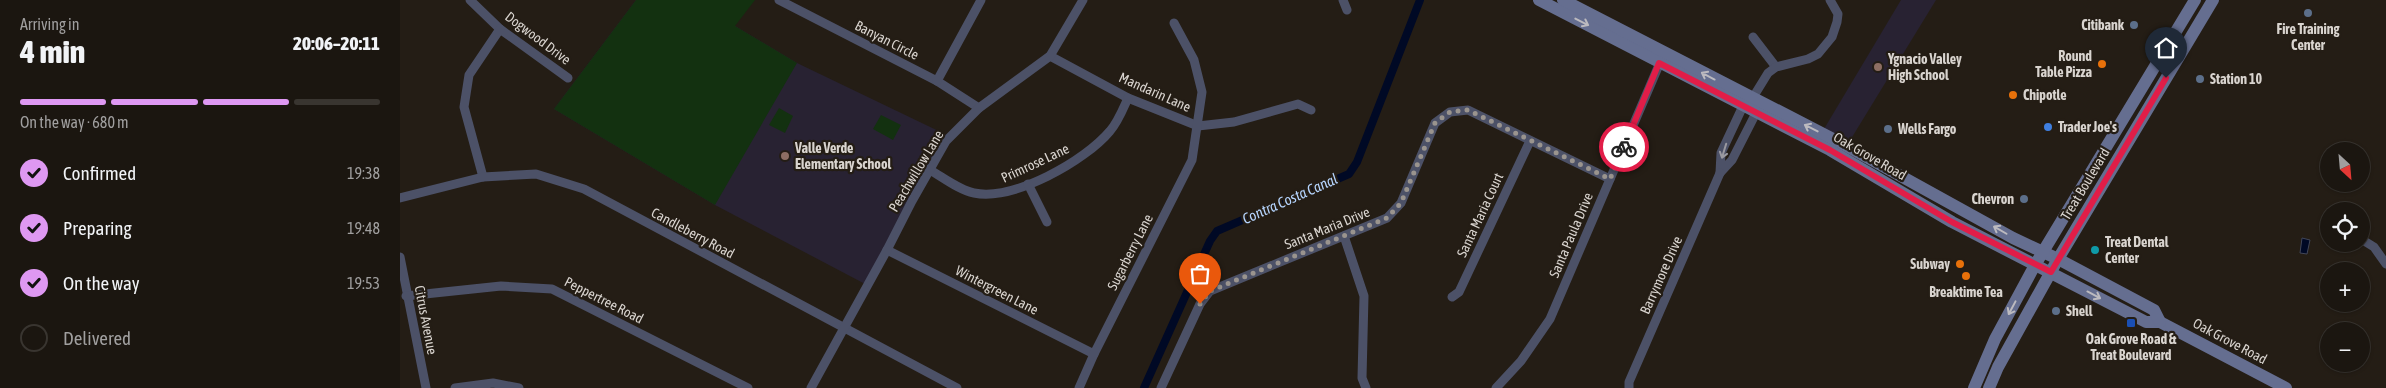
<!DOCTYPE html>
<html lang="en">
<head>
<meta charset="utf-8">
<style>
	body { margin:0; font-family:"Asap Condensed",sans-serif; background:#241f19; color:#f1f3f6; height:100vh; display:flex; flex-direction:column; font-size:19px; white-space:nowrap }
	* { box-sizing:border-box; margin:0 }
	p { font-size:16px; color:#a09f9f }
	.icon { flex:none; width:28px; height:28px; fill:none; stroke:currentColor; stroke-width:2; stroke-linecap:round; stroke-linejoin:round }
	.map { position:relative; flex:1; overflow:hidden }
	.details { display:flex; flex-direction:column; background:#1b1610; width:400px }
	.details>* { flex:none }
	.needle { width:32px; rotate:154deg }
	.fabs { position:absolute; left:1920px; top:142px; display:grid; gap:10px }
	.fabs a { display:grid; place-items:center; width:50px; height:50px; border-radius:50%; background:#1b1610; box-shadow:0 1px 4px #0004,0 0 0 1px #393530; font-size:25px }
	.pin { position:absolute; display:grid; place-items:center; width:42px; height:42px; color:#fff; margin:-51px -21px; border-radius:50% 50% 50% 0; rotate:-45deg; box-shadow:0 0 5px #0007 }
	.pin .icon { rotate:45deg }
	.courier { position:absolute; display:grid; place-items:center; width:50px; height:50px; margin:-25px; border:4px solid #e11d48; border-radius:50%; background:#fff; color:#222; box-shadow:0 1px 6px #0007 }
	.head em { font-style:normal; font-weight:800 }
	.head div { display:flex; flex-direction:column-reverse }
	.head { display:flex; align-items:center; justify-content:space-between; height:85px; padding:0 20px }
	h1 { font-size:32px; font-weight:800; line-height:38px }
	.bar { display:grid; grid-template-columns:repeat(4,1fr); gap:8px 5px; align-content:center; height:60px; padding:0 20px }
	.bar i { height:6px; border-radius:4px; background:#393530 }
	.bar .active { background:#de98f2 }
	.bar p { grid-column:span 4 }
	ol { padding:0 20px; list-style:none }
	li { display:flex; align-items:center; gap:15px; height:55px }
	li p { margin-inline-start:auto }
	li .icon { padding:5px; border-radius:50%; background:#de98f2; color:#111; stroke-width:4 }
	li:last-child { color:#a09f9f }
	li i { width:28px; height:28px; border:2px solid #393530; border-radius:50% }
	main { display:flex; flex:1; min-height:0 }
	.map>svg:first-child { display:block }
</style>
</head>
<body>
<main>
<section class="details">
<div class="head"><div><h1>4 min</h1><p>Arriving in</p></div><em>20:06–20:11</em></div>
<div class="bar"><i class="active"></i><i class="active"></i><i class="active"></i><i></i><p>On the way · 680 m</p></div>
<ol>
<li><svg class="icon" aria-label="check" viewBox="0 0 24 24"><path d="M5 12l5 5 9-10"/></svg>Confirmed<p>19:38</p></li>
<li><svg class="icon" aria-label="check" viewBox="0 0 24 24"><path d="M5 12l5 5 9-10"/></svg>Preparing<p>19:48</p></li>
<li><svg class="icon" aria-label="check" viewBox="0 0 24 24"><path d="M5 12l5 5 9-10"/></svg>On the way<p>19:53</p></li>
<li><i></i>Delivered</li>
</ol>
</section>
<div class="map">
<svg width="1986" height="388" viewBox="0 0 1986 388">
	<rect width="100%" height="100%" fill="#241d15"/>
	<!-- education -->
	<g fill="#282232">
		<path d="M 236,0 L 335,26 L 397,63 L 551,137 L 467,285 L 315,205 L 154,109 Z"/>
		<path d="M 1501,0 L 1536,0 L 1446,147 L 1421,134 Z"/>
	</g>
	<!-- green -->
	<g fill="#133110">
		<path d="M 236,0 L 355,0 L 335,26 L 397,63 L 315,205 L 154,109 Z"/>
		<path d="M 379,108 L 393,116 L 385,133 L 369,125 Z"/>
		<path d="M 481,115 L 501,125 L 493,140 L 473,129 Z"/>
	</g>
	<!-- water -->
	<path fill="#000925" stroke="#414658" d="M 1902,238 L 1910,240 L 1907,254 L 1900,253 Z"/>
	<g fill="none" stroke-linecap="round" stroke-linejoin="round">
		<!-- canal -->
		<path stroke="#000925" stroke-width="8" d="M 744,388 L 810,241 L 817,231 L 949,174 L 957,162 L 1020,0"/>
		<!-- street -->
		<g stroke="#4c5167" stroke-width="9">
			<path d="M 70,0 L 100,29 L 168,78"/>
			<path d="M 379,0 L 537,81 L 579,108"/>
			<path d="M 943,0 L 947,10"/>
			<path d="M 1353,37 L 1376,67"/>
			<path d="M 650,56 L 728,98 L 798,126 L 834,122 L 898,104 L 911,110"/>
			<path d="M 537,81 L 581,0"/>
			<path d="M 1355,108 L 1356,113 L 1332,160 L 1320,173 L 1321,153 L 1343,106 L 1352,99 L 1368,73 L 1376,67 L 1408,59 L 1418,54 L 1432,37 L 1437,22 L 1438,14 L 1430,0"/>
			<path d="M 530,170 C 544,178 559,190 574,193 C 614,201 685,161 710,131 C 718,122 723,109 728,98"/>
			<path d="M 83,177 L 64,107 L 69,75 L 100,29"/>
			<path d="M 628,184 L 647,222"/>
			<path d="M 0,198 L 83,177 L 136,174 L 184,189 L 557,388"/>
			<path d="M 944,236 L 964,296 L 962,378 L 966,388"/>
			<path d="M 1961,239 L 1974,247 L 1986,264"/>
			<path d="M 487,250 L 694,354"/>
			<path d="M 0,257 L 26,388"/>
			<path d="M 6,296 L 101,286 L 152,289 L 348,388"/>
			<path d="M 1052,297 L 1059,292 L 1130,141"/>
			<path d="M 55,388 L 93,383 L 119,388"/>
			<path d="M 411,388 L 487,250 L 512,201 L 546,141 L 579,108 L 650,56 L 683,0"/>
			<path d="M 679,388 L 694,354 L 792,160 L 802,92 L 794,60 L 774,23"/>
			<path d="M 761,388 L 800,304 L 810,291 L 987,218 L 1001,203 L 1035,123 L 1050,112 L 1068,110 L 1210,179"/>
			<path d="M 1096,388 L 1121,361 L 1150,319 L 1262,58"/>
			<path d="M 1229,388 L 1229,382 L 1320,173"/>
		</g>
		<!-- secondary -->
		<g stroke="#656e90" stroke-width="12">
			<path d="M 1139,0 L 1430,150 L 1552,222 L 1746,322 L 1760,322 L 1886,388"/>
			<path d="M 1163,0 L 1441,143 L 1613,238 L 1658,259 L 1754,310 L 1760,322"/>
			<path d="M 1574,388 L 1595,339 L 1635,265 L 1795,0"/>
			<path d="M 1589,388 L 1598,367 L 1658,259 L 1813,0"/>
		</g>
	</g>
	<!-- one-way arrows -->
	<defs><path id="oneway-shaft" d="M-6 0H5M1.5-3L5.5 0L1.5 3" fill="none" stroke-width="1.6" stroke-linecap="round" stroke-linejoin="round" transform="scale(1.25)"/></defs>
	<g stroke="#bcbabf">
		<use href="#oneway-shaft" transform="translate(1182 22) rotate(27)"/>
		<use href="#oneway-shaft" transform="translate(1308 76) rotate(-152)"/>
		<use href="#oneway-shaft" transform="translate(1411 128) rotate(-153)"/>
		<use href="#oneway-shaft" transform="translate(1600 230) rotate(-150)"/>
		<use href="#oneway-shaft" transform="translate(1694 295) rotate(28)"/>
		<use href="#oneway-shaft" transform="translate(1612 308) rotate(118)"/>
	</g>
	<use stroke="#9a99a0" href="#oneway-shaft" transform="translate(1324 151) rotate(107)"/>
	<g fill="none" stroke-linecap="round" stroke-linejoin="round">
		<!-- done -->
		<path stroke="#9a948e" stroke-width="5" stroke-dasharray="0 9" d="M 800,304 L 810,291 L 987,218 L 1001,203 L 1035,123 L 1050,112 L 1068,110 L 1210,179 L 1224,147"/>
		<!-- route -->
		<path stroke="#e11d48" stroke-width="6" d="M 1224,147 L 1259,63 L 1430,150 L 1552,222 L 1651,272 L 1766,78"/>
	</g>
	<!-- markers -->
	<g fill="#5c6f8a" stroke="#241d15" stroke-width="2">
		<circle cx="1908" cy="13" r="5"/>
		<circle cx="1734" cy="25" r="5"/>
		<circle cx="1800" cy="79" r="5"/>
		<circle cx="1488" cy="129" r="5"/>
		<circle cx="1624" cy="199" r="5"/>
		<circle cx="1656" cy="311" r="5"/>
	</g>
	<g fill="#e8710a" stroke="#241d15" stroke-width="2">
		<circle cx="1702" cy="64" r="5"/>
		<circle cx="1613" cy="95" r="5"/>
		<circle cx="1560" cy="264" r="5"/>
		<circle cx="1566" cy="276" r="5"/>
	</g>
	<g fill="#8d6e63" stroke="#241d15" stroke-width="2">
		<circle cx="1478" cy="67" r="5"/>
		<circle cx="385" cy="156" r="5"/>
	</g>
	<circle fill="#3f7fe0" stroke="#241d15" stroke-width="2" cx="1648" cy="127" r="5"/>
	<circle fill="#0f9aa8" stroke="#241d15" stroke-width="2" cx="1695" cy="250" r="5"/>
	<rect fill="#1a4fb4" stroke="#241d15" stroke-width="2" x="1726" y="318" width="10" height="10" rx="2.5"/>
	<g text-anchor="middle" stroke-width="4.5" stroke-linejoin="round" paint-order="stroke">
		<!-- poi labels -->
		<g font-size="14" font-weight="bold" fill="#d9d4cf" stroke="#241d15" text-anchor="start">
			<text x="1724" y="30" text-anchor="end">Citibank</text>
			<text x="1908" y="34" text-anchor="middle">Fire Training<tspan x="1908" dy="16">Center</tspan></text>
			<text x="1692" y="61" text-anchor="end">Round<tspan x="1692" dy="16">Table Pizza</tspan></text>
			<text x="1488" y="64">Ygnacio Valley<tspan x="1488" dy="16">High School</tspan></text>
			<text x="1810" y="84">Station 10</text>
			<text x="1623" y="100">Chipotle</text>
			<text x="1658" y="132">Trader Joe's</text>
			<text x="1498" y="134">Wells Fargo</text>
			<text x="395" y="153">Valle Verde<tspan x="395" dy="16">Elementary School</tspan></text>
			<text x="1614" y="204" text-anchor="end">Chevron</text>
			<text x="1705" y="247">Treat Dental<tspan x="1705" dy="16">Center</tspan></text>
			<text x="1550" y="269" text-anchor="end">Subway</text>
			<text x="1566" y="297" text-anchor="middle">Breaktime Tea</text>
			<text x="1666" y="316">Shell</text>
			<text x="1731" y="344" text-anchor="middle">Oak Grove Road &amp;<tspan x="1731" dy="16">Treat Boulevard</tspan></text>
		</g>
		<!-- street labels -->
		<g font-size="14" fill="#d9d4cf" stroke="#241d15">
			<text transform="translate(138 38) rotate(37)" y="5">Dogwood Drive</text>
			<text transform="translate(487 40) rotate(27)" y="5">Banyan Circle</text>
			<text transform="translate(755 92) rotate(24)" y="5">Mandarin Lane</text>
			<text transform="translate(1470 156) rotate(30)" y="5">Oak Grove Road</text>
			<text transform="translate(635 163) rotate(-25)" y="5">Primrose Lane</text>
			<text transform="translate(516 171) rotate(-59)" y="5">Peachwillow Lane</text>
			<text transform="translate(1685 184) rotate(-59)" y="5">Treat Boulevard</text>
			<text transform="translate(1080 215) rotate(-65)" y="5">Santa Maria Court</text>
			<text transform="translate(927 228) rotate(-22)" y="5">Santa Maria Drive</text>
			<text transform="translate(293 233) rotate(28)" y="5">Candleberry Road</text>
			<text transform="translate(1171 235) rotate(-67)" y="5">Santa Paula Drive</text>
			<text transform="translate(730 252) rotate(-63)" y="5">Sugarberry Lane</text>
			<text transform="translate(1261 275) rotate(-66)" y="5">Barrymore Drive</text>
			<text transform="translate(597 290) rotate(27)" y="5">Wintergreen Lane</text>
			<text transform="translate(204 300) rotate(27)" y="5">Peppertree Road</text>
			<text transform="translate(26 320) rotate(79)" y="5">Citrus Avenue</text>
			<text transform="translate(1830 341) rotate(28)" y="5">Oak Grove Road</text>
		</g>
		<!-- water labels -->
		<g font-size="15" font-style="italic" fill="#b6d5fe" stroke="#241d15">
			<text transform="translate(890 199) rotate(-24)" y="5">Contra Costa Canal</text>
		</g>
	</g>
</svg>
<div class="fabs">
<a><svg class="needle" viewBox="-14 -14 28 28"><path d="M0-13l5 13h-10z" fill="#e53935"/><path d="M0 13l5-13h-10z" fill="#a09f9f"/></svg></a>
<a><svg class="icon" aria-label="locate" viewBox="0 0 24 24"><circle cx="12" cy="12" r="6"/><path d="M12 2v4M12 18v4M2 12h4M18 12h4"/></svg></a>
<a>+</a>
<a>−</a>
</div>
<div class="pin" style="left:800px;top:304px;background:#ea580c"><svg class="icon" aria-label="bag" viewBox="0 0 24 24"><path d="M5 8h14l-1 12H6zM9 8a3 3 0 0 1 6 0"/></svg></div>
<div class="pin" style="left:1766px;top:78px;background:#1f2937"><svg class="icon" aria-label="home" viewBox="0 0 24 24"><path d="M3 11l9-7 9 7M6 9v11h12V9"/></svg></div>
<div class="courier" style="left:1224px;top:147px"><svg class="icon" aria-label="bike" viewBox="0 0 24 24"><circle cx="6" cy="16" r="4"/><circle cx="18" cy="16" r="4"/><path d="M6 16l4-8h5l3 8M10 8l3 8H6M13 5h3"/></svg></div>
</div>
</main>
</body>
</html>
